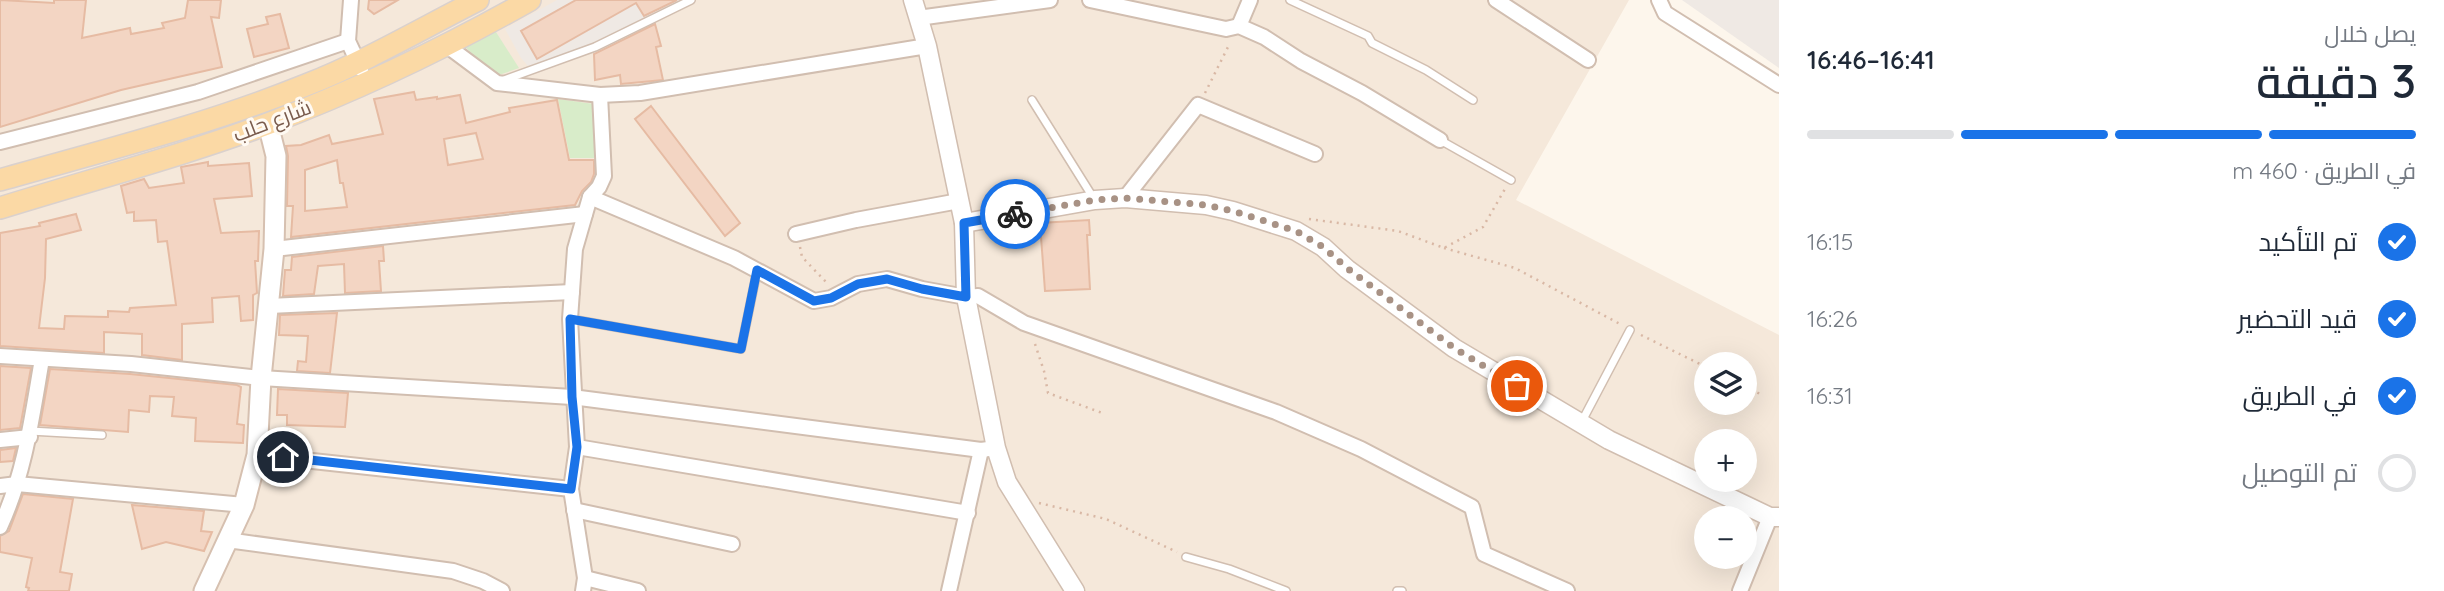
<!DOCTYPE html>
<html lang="ar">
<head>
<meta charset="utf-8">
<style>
	body { margin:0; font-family:Quicksand,Cairo,sans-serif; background:#f6f6f7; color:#1f2937; direction:rtl; height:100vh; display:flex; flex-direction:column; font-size:26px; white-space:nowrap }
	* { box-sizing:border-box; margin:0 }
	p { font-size:23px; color:#747a83 }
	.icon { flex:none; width:38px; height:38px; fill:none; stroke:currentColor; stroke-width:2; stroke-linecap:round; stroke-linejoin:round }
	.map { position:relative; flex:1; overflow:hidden; direction:ltr }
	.sheet { display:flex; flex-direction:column; background:#fff; width:665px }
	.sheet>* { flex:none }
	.tools { position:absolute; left:1694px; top:352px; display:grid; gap:14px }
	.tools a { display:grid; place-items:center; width:63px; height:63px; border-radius:50%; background:#fff; box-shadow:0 7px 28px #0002; font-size:35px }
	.pin { position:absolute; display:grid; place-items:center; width:60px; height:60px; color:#fff; margin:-30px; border:4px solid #fff; border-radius:50%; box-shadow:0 2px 7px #0007 }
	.courier { position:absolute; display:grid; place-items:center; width:70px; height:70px; margin:-35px; border:5px solid #1a73e8; border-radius:50%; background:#fff; color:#222; box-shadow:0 2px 9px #0007 }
	.head em { font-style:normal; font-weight:600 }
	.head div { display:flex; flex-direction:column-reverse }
	.head { display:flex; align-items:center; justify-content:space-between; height:119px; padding:0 28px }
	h1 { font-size:46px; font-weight:600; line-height:52px }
	.bar { display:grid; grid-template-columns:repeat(4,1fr); gap:10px 7px; align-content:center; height:84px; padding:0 28px }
	.bar i { height:9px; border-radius:5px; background:#e0e1e3 }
	.bar .current { background:#1a73e8 }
	.bar p { grid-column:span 4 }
	ol { padding:0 28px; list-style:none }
	li { display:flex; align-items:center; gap:21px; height:77px }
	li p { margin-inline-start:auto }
	li .icon { padding:7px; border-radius:50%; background:#1a73e8; color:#fff; stroke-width:4 }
	li:last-child { color:#747a83 }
	li i { width:38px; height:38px; border:4px solid #e0e1e3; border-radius:50% }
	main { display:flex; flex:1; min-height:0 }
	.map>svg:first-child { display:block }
</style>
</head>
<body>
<main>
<section class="sheet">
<div class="head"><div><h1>3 دقيقة</h1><p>يصل خلال</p></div><em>16:41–16:46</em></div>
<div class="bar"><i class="current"></i><i class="current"></i><i class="current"></i><i></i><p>في الطريق · 460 m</p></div>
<ol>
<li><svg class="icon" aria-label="check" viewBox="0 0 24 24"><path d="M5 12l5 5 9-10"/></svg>تم التأكيد<p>16:15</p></li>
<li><svg class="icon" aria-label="check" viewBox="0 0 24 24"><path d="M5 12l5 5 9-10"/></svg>قيد التحضير<p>16:26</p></li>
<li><svg class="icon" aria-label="check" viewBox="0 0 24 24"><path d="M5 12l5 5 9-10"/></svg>في الطريق<p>16:31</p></li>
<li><i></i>تم التوصيل</li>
</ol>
</section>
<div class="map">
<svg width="1779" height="591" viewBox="0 0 1779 591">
	<rect width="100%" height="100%" fill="#fdf6ec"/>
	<!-- residential -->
	<path fill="#f5e8da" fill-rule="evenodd" d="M 0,0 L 1629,0 L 1516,200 L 1779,335 L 1779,591 L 0,591 ZM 1706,364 L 1745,364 L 1745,402 L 1706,402 ZM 1706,441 L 1745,441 L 1745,480 L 1706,480 ZM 1706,518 L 1745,518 L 1745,556 L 1706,556 Z"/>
	<!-- industrial -->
	<g fill="#efe9e4">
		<path d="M 557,0 L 685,0 L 579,49 L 528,66 L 521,58 L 505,29 Z"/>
		<path d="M 1682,0 L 1779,0 L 1779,68 Z"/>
	</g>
	<!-- green -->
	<g fill="#d8ecc9">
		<path d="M 496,32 L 519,68 L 496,76 L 463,45 Z"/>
		<path d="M 558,99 L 594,104 L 595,158 L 570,158 Z"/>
	</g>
	<!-- building -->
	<g fill="#f3d5c3" stroke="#e6bba3" stroke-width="2" fill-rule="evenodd">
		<path d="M 0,0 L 54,3 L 54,0 L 86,0 L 82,38 L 130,28 L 131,34 L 164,28 L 162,23 L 185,18 L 188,0 L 221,0 L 219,18 L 211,17 L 222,67 L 121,90 L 0,127 Z"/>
		<path d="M 369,0 L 398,0 L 374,14 L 368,9 Z"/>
		<path d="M 576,0 L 677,0 L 644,16 L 636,3 L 537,59 L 521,31 Z"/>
		<path d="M 280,14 L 289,48 L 254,57 L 247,29 L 268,24 L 266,17 Z"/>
		<path d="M 655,24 L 661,46 L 656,47 L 663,80 L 621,84 L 620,75 L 595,80 L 594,54 Z"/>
		<path d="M 414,92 L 416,100 L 437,97 L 437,99 L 460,95 L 466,123 L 510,112 L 509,108 L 557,100 L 569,160 L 594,160 L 594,174 L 591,182 L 582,191 L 575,205 L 291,237 L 293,206 L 287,206 L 288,156 L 286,146 L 301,145 L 329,135 L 332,144 L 383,134 L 374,99 ZM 476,133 L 483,159 L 448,165 L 444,139 ZM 337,160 L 340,183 L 343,183 L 347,207 L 305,211 L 305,170 Z"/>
		<path d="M 651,106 L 740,223 L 725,236 L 635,119 Z"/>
		<path d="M 208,162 L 208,166 L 249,163 L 252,196 L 214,199 L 221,233 L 259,231 L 258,261 L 255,261 L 257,293 L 253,295 L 253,320 L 241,321 L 239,296 L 212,298 L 213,322 L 182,324 L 182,360 L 142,355 L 142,334 L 104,332 L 104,353 L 0,346 L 0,233 L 40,226 L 39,223 L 76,214 L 81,230 L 46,239 L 45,278 L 39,328 L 64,329 L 65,316 L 108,317 L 108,311 L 129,312 L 130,308 L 176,305 L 167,241 L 158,242 L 156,220 L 134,221 L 134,212 L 127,213 L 121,186 L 144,179 L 149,188 L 184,183 L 181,167 Z"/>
		<path d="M 1089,220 L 1090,235 L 1087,235 L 1090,289 L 1045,291 L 1040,223 Z"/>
		<path d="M 383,246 L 384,261 L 379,261 L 381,291 L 345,293 L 344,264 L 318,266 L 314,294 L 283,296 L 285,270 L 291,270 L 292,257 Z"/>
		<path d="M 337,313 L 330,373 L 297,371 L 298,361 L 306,362 L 308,336 L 279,335 L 280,315 Z"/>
		<path d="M 0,366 L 31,368 L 20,428 L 0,430 Z"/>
		<path d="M 50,369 L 130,374 L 237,385 L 241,387 L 237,424 L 244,425 L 243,443 L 195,441 L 196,418 L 172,416 L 174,397 L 150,396 L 149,412 L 129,410 L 128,432 L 40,425 Z"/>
		<path d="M 278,389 L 348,393 L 345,427 L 287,425 L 287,415 L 277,415 Z"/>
		<path d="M 16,448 L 13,461 L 0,462 L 0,450 Z"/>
		<path d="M 23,494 L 73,499 L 60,572 L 72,574 L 69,591 L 28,591 L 29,588 L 26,587 L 32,558 L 0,552 L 0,536 L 9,531 Z"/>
		<path d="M 132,505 L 204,511 L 201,531 L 212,532 L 204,551 L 166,542 L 142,549 Z"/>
	</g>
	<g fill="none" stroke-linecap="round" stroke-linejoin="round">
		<defs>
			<g id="service">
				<path d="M 1290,0 L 1368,36 L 1372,43 L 1426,70 L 1473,100"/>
				<path d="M 504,80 L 595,47 L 691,0"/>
				<path d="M 1032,100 L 1094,199"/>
				<path d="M 1440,140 L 1511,180"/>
				<path d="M 570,319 L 741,349 L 757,271"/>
				<path d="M 1581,423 L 1630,330"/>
				<path d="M 30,431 L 102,435"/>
				<path d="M 1186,557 L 1229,569 L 1286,591"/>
				<path d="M 1397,591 L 1402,591"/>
			</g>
			<g id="minor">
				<path d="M 351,0 L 348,41 L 361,69"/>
				<path d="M 1090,0 L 1226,29 L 1239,26 L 1264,37 L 1301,61 L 1362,93 L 1440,140"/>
				<path d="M 1496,0 L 1588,60"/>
				<path d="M 1659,0 L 1665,13 L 1779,85"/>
				<path d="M 918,18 L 1050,0"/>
				<path d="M 1239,26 L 1250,0"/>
				<path d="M 446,45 L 497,83 L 600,95 L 640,93 L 927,46"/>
				<path d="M 600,95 L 604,176 L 599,187 L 590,197 L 734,258 L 814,301 L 831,298 L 858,284 L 887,279 L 922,289 L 966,297 L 978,296 L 1024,323 L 1276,412 L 1361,449 L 1472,507 L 1484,554 L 1567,591"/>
				<path d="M 0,142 L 198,92 L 348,41"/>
				<path d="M 1125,198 L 1198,105 L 1315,154"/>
				<path d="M 796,234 L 856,220 L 959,201"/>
				<path d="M 274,249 L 585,214"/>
				<path d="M 269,306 L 572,292"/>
				<path d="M 0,356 L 131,364 L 261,378 L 572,397 L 981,450 L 996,448"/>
				<path d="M 0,440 L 30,437"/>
				<path d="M 577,447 L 968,513"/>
				<path d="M 257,455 L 571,489"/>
				<path d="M 0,486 L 17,484 L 244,505"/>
				<path d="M 574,510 L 732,544"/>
				<path d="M 0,527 C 25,473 32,417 42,359"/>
				<path d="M 227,540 L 453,571 L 483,581 L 502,591"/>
				<path d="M 585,578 L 638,591"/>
				<path d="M 583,591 L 585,578 L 571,489 L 577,447 L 570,319 L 575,249 L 590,197"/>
				<path d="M 949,591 L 981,450"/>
				<path d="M 1740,591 L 1770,517"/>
			</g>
			<g id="tertiary">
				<path d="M 913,0 L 927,46 L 964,223 L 966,297 L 996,448 L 1007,482 L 1075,591"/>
				<path d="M 964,223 L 1095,200 L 1125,198 L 1206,205 L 1233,211 L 1296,231 L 1323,247 L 1347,269 L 1454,348 L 1609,440 L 1770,517 L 1779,517"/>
			</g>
			<path id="secondary" d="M 204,591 L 244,505 L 257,455 L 261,378 L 274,249 L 276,156 L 268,124"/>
			<g id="primary">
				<path d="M 0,180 C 102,151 207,125 306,85 C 365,62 421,29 478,0"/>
				<path d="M 0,208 C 90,180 182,156 270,123 C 359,89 447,47 530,0"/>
			</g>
		</defs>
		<!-- service casing -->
		<use href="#service" stroke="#d1beb0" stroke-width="10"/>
		<!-- minor casing -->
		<use href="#minor" stroke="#d1beb0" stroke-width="18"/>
		<!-- tertiary casing -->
		<use href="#tertiary" stroke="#d1beb0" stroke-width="21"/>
		<!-- secondary casing -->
		<use href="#secondary" stroke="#d6c0b0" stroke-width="23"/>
		<!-- primary casing -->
		<use href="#primary" stroke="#dad1cd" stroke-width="24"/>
		<!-- path -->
		<g stroke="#d9b8a5" stroke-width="2.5" stroke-dasharray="2 5" stroke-linecap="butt">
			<path d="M 1205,93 L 1230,43"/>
			<path d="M 1309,219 L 1398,231 L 1444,248 L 1483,227 L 1505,189"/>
			<path d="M 800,247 L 802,257 L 827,283"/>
			<path d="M 1444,248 L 1515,268 L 1620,324"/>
			<path d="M 1641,335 L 1706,367"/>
			<path d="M 1035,344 L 1044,371 L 1048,393 L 1105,414"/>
			<path d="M 1745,386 L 1762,395"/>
			<path d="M 1039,503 L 1106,519 L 1177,552"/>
		</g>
		<!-- service -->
		<use href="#service" stroke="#fff" stroke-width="7"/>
		<!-- minor -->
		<use href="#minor" stroke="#fff" stroke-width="14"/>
		<!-- tertiary -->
		<use href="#tertiary" stroke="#fff" stroke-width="18"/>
		<!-- secondary -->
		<use href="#secondary" stroke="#fff" stroke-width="19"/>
		<!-- primary -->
		<use href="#primary" stroke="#fbd9a5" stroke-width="21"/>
	</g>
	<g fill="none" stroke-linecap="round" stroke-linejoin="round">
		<!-- done -->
		<path stroke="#a89285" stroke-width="7" stroke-dasharray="0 12.6" d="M 1015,214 L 1095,200 L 1125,198 L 1206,205 L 1233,211 L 1296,231 L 1323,247 L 1347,268 L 1454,348 L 1517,386"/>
		<!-- route -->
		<path stroke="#1a73e8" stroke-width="9" d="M 283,457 L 571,489 L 577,447 L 572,397 L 570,319 L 741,349 L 757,270 L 814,301 L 831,298 L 858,284 L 887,279 L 922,289 L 966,297 L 964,223 L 1015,214"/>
	</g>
	<g text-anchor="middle" stroke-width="6" stroke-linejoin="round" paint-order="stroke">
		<!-- street labels -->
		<g font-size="21" fill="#7a5c4d" stroke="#fffaf3">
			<text transform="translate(272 121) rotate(-21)" y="7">شارع حلب</text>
		</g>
	</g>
</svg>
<div class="tools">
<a><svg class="icon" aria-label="layers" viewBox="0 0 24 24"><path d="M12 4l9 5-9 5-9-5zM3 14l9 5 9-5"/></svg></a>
<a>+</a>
<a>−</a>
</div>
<div class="pin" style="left:1517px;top:386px;background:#ea580c"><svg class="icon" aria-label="bag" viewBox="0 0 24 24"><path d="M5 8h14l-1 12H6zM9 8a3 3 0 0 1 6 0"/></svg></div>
<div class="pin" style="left:283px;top:457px;background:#1f2937"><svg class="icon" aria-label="home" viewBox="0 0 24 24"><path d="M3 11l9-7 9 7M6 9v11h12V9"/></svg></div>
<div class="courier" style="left:1015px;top:214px"><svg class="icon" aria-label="bike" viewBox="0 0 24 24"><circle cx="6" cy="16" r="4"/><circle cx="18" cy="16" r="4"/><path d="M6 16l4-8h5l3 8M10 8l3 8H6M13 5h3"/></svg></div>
</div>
</main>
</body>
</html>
